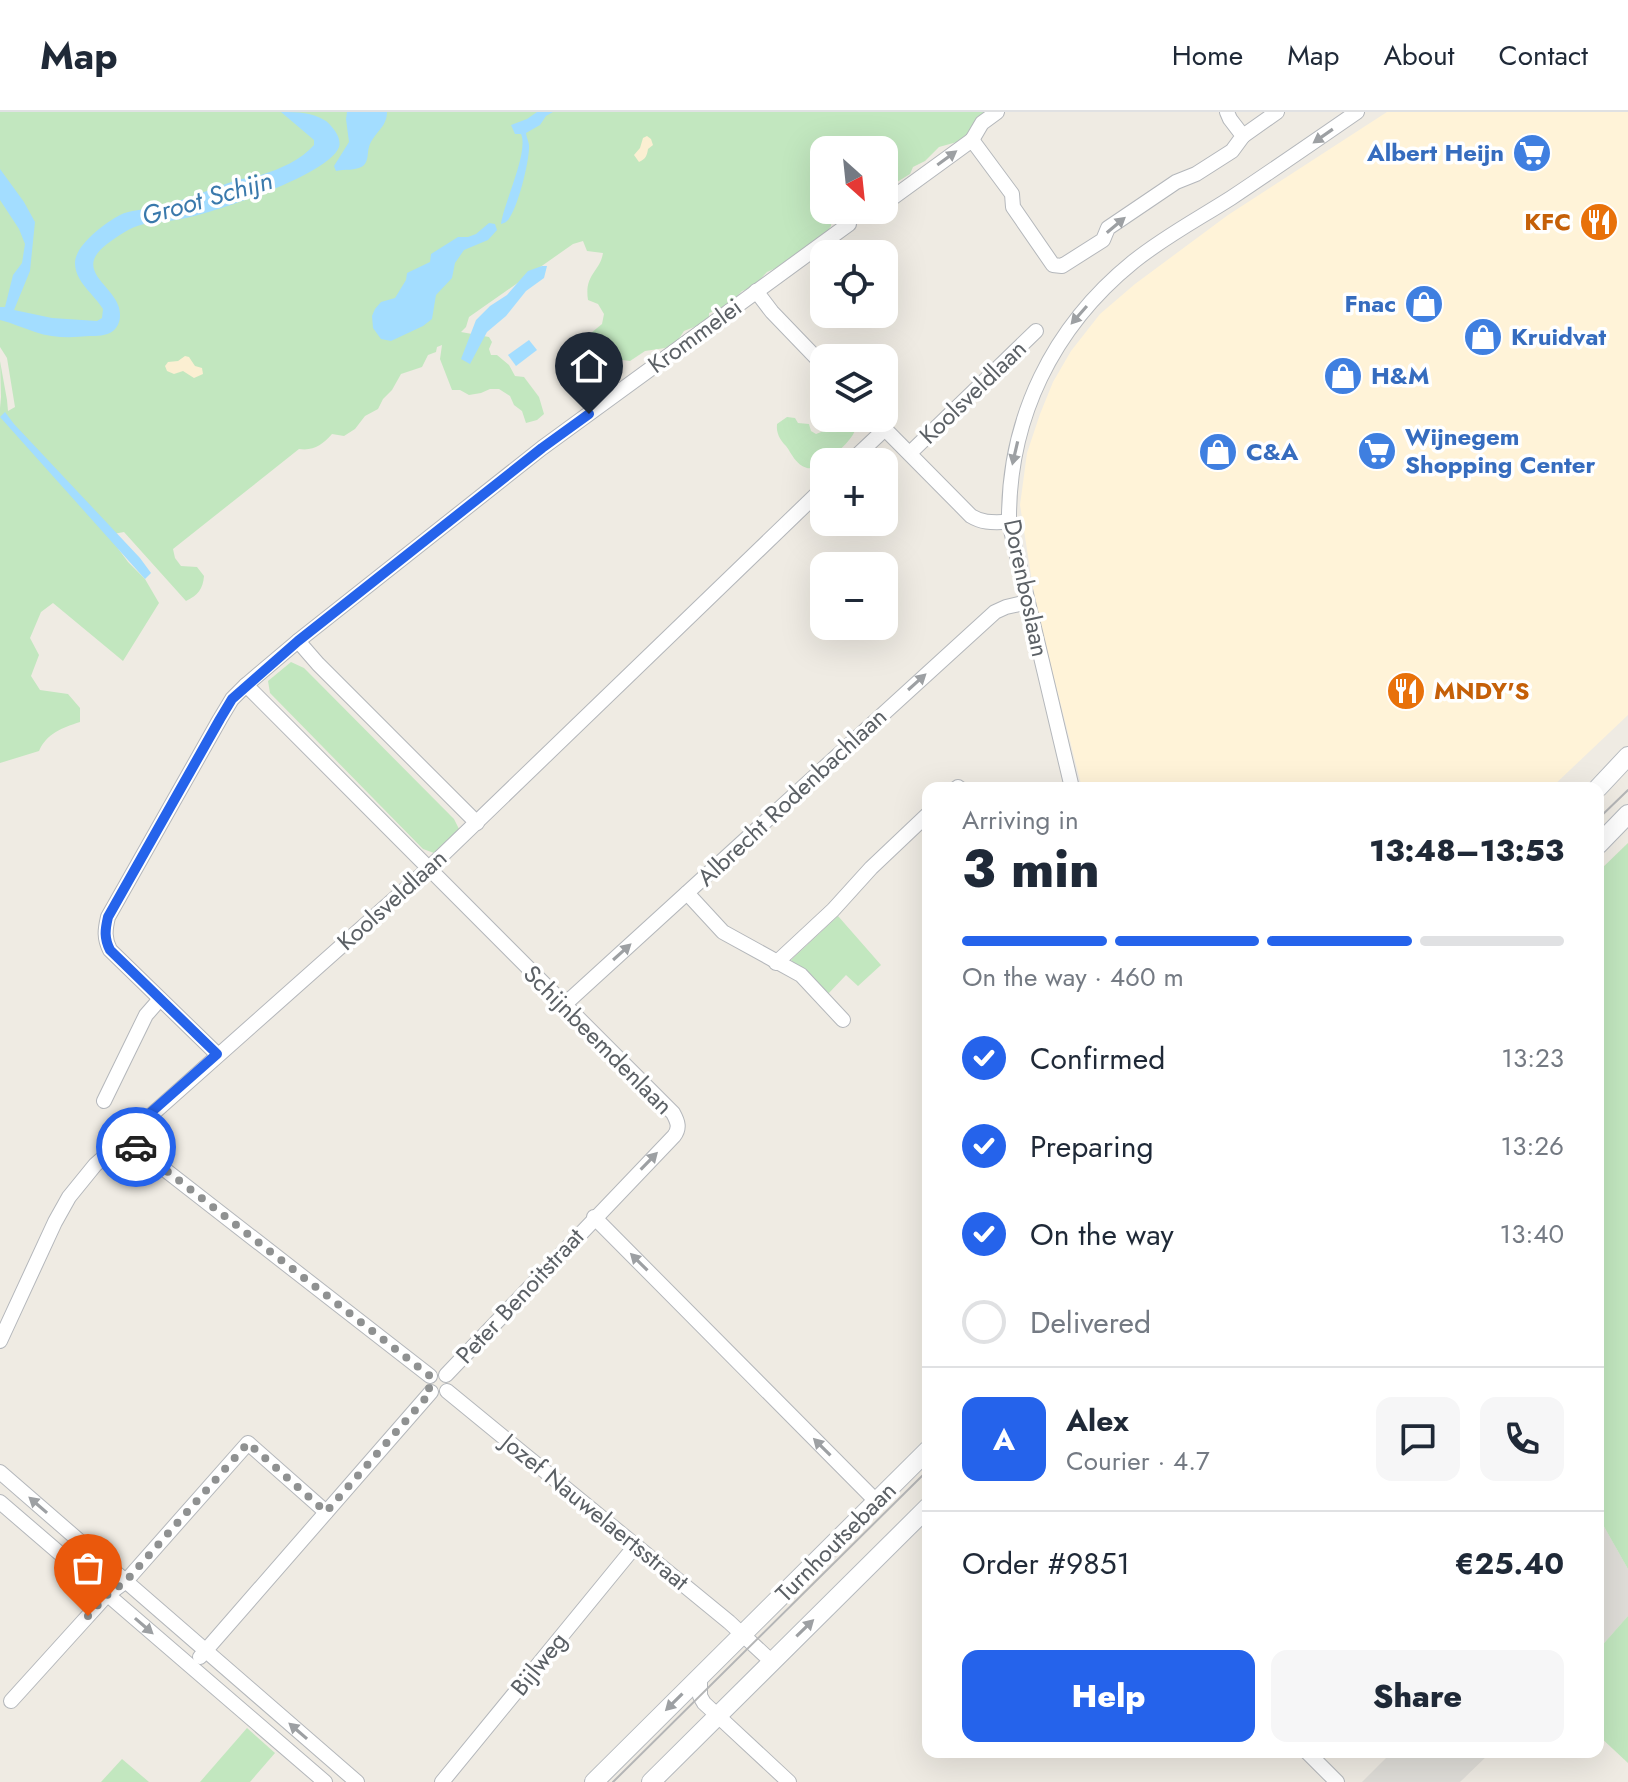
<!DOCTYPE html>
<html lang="en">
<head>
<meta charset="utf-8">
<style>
	body { margin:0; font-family:Jost,sans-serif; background:#f6f6f7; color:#1f2937; height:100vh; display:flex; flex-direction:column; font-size:30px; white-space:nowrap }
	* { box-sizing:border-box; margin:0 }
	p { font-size:26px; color:#747a83 }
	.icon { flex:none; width:44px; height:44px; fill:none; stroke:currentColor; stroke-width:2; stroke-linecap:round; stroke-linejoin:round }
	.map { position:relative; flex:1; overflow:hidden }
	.panel { position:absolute; left:922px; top:670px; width:682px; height:976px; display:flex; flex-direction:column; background:#fff; border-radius:16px; box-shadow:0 8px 32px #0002 }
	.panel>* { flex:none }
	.needle { width:52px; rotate:153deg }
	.controls { position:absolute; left:810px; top:24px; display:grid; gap:16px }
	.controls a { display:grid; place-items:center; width:88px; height:88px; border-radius:16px; background:#fff; box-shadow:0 8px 32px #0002; font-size:40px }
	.pin { position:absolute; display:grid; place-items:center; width:68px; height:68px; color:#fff; margin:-82px -34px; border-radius:50% 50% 50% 0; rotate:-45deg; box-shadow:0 0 8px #0007 }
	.pin .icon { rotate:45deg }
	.courier { position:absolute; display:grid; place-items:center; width:80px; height:80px; margin:-40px; border:6px solid #2563eb; border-radius:50%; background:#fff; color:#222; box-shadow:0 2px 10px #0007 }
	.summary em { font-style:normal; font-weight:800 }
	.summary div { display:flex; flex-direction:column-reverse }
	.summary { display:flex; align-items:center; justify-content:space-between; height:136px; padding:0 40px }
	h1 { font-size:52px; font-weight:800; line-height:60px }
	.bar { display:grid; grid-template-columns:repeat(4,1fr); gap:12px 8px; align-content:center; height:96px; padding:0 40px }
	.bar i { height:10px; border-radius:6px; background:#e0e1e3 }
	.bar .current { background:#2563eb }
	.bar p { grid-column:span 4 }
	.line { display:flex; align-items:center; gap:20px; padding:0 40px; border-top:2px solid #e0e1e3 }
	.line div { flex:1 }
	.round { display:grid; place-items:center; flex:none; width:84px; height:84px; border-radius:16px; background:#f6f6f7 }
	ol { padding:0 40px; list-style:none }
	li { display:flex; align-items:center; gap:24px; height:88px }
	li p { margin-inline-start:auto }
	li .icon { padding:8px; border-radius:50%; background:#2563eb; color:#fff; stroke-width:4 }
	li:last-child { color:#747a83 }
	li i { width:44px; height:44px; border:4px solid #e0e1e3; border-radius:50% }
	.cta { display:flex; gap:16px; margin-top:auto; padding:16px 40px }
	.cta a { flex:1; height:92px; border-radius:16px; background:#2563eb; color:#fff; font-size:32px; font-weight:800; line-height:92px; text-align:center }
	.cta a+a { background:#f6f6f7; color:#1f2937 }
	header { display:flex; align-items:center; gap:48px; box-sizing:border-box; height:112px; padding:0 40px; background:#fff; border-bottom:2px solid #e0e1e3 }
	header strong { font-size:38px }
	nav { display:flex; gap:44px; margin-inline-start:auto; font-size:28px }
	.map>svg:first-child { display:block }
</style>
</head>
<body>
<header>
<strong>Map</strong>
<nav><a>Home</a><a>Map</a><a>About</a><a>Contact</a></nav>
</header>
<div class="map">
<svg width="1628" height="1670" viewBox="0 0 1628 1670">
	<rect width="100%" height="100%" fill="#efebe3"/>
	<!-- commercial -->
	<path fill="#fff3d8" d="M 1387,0 L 1628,0 L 1628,603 L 1551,676 L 1082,676 L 1036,495 L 1020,393 L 1027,341 L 1040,302 L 1053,270 L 1071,239 L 1100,202 L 1135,172 L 1228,103 Z"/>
	<!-- industrial -->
	<g fill="#dfddd8">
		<path d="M 1598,1404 L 1628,1457 L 1628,1504 L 1598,1538 Z"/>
		<path d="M 1392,1640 L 1491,1640 L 1460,1670 L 1362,1670 Z"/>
	</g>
	<!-- green -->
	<g fill="#c2e7bf">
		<path d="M 0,0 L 990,0 L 964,28 L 939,35 L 925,49 L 913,55 L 910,62 L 884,78 L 884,38 L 824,38 L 824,98 L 843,98 L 832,104 L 831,114 L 826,121 L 787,151 L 767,160 L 753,175 L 742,179 L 729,193 L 709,201 L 709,209 L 684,219 L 676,231 L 665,236 L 645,239 L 630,249 L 600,245 L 594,241 L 591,221 L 602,212 L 604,202 L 598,192 L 588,188 C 584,162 600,160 603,141 L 587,139 L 583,129 L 573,132 L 469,205 L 466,215 L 461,220 L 489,225 L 492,230 L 489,237 L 491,243 L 497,243 L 509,253 L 515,264 L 524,265 L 539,285 L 544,302 L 537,308 L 526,311 L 522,299 L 514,293 L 510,284 L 499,277 L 490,277 L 481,281 L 469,283 L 460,278 L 452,278 L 440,247 L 442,233 L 437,235 L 436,240 L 428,243 L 422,255 L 401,262 L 392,278 L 383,287 L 378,297 L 365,304 L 355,317 L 344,324 L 332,322 C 322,333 314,339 299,337 L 173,437 L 175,446 L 181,454 L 197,455 L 204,464 C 203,477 198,483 186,489 L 124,420 L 108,423 L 128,450 L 145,467 L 159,491 L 123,549 L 53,491 L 41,500 L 30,526 L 39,543 L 31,564 L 40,578 L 68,582 L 80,596 L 80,610 C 62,616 47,621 39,639 L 0,651 L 0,296 L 1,285 L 0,249 L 7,288 L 8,299 L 15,295 L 7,246 L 0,235 Z"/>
		<path d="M 787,305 L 795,306 L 798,311 L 809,312 L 811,319 L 816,322 L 829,317 L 839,317 L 844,311 L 844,306 L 854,306 C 856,312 857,312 855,318 C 852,330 819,359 807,356 C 796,353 792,342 786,334 C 780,328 776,321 777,312 Z"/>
		<path d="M 291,550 L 304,556 L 454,707 L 459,717 L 434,741 L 423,737 L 270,581 L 268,569 Z"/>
		<path d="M 1628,731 L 1628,1457 L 1598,1404 L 1598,760 Z"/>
		<path d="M 838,804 L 881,853 L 858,874 L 846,863 L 828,882 L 791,848 Z"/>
		<path d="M 1628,1504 L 1628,1651 L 1598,1623 L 1598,1538 Z"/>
		<path d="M 247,1616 L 275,1641 L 250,1670 L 200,1670 Z"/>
		<path d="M 122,1647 L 149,1670 L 101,1670 Z"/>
	</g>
	<!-- sand -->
	<g fill="#fbefd2">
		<path d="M 647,24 L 651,27 L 653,33 L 648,37 C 647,43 646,47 639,50 L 634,43 L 640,36 L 643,26 Z"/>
		<path d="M 185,244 L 189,245 L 195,254 L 202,256 L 203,262 L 194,266 L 183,259 L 174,262 L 167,259 L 165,254 L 168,250 L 178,249 Z"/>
	</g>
	<!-- water -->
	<g fill="#a3ddff">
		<path d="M 281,0 C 299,0 311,0 326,9 C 333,15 342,26 339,35 C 329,63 215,100 186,106 C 172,109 158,110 144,112 C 130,115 118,124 107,132 C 69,161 122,175 120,204 C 120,210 117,216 113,219 C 106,224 97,224 89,224 C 71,226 52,226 35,220 C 23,216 12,211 0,208 L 0,195 L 5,195 L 13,163 L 22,151 L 25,132 L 19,117 L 0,88 L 0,57 L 24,90 L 35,110 L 30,159 L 14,198 L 52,206 L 97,209 L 102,206 L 103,197 C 94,182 75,170 75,151 C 75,133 105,111 120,103 C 130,98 144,98 156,95 C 184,89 210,77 237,68 C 245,66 254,65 261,63 C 280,57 301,48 314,33 L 314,28 Z"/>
		<path d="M 347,0 L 387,0 C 387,16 373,21 369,35 C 367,41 369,49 363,54 C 356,59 344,57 336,59 L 334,54 L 349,30 L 346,7 Z"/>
		<path d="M 537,0 L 553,0 L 546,4 L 540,13 L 526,21 C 526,23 529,31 529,33 C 530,48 517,100 507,109 C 505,111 503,111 501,112 C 504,90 529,40 521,22 L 515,22 L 511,13 L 527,7 Z"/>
		<path d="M 489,111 L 495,112 L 497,118 L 488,128 L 464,138 L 455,151 L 452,166 L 436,183 L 432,207 L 423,214 L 391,229 L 381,227 L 373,216 L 372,204 L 375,197 L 381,190 L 395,186 L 406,168 L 407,161 L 430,150 L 431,142 L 458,125 L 468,125 L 476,122 Z"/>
		<path d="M 542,154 L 547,154 L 544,166 L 526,179 L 506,204 L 487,220 L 470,252 L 461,247 L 476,208 L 490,194 L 507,183 L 528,159 Z"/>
		<path d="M 529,228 L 537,238 L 516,254 L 508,243 Z"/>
		<path d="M 5,300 L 14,312 L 140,446 L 151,461 L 145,467 L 0,305 Z"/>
	</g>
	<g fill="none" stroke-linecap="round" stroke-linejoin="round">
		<defs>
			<g id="minor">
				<path d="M 1243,24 L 1277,0"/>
				<path d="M 972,28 L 982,11 L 997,0"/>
				<path d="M 884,92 L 972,28 L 1012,82 L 1013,95 L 1053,153 L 1062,154 L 1103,128 L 1108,116 L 1176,70 L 1196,62 L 1232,39 L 1243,24 L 1230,7 L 1227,0"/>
				<path d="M 756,179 L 772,200 L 824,254"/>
				<path d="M 874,306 L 971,404 C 984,412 995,410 1009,410"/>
				<path d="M 910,341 L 1036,219"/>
				<path d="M 850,350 L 885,317"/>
				<path d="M 298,529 L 318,552 L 477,711"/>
				<path d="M 246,573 L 673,1001 C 678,1010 680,1016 674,1024 L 446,1263"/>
				<path d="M 957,676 L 958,675"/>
				<path d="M 1072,676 L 1009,410 C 1008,306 1053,215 1133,150 C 1164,125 1198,107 1231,86 C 1273,58 1315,29 1357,0"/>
				<path d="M 687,781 L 723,820 L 801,863 L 843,908"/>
				<path d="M 776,851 L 833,798 L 871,756 L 928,702"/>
				<path d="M 564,893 L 995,500 L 1006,495 L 1028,490"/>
				<path d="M 217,942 L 110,838 C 104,826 105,818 108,805 L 220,607 L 232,587 L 246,573 L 298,529 L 542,336 L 849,112 L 849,105 L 858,98"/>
				<path d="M 104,989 L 146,903 L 160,887"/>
				<path d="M 123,1025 L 430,1264"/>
				<path d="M 594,1105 L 877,1390"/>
				<path d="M 0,1229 L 55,1110 L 69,1085 L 95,1053 L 428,757 L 824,375"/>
				<path d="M 447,1279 L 729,1510 L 771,1549"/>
				<path d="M 0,1360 L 357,1670"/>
				<path d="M 0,1390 L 325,1670"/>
				<path d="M 200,1545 L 431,1280"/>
				<path d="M 700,1563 L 700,1584 L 704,1591 L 789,1670"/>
				<path d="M 11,1589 L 107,1483 L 126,1469 L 248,1331 L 326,1400"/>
				<path d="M 1307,1640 L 1337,1670"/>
				<path d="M 442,1670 L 636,1433"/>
			</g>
			<g id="secondary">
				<path d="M 1598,676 L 1628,644"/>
				<path d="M 1598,733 L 1628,702"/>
				<path d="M 594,1670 L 928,1338"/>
				<path d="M 651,1670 L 928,1395"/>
			</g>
		</defs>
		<!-- minor casing -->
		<use href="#minor" stroke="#b4b7bb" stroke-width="16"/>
		<!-- secondary casing -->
		<use href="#secondary" stroke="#b5b9be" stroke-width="20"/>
		<!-- minor -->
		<use href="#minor" stroke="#fff" stroke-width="14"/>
		<!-- secondary -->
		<use href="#secondary" stroke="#fff" stroke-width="18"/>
		<!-- tram -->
		<g stroke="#b4b5b6" stroke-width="2">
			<path d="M 1598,707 L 1628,678"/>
			<path d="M 613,1670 L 928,1358"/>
		</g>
	</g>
	<!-- one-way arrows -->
	<defs><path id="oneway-solid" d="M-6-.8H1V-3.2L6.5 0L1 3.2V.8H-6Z" transform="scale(2)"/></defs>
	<g fill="#9da0a3">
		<use href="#oneway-solid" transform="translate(1323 24) rotate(145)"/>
		<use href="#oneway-solid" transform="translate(947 46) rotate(-36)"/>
		<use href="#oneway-solid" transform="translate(1116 113) rotate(-40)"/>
		<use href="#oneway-solid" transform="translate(1079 203) rotate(131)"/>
		<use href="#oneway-solid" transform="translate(1015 341) rotate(103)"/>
		<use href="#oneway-solid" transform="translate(917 570) rotate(-42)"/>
		<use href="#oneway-solid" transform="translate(622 840) rotate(-42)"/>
		<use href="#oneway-solid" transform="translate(649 1049) rotate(-46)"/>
		<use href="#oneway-solid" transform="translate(639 1150) rotate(-135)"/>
		<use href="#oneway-solid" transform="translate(822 1335) rotate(-135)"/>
		<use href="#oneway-solid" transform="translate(38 1393) rotate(-139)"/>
		<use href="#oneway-solid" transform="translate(144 1514) rotate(41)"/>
		<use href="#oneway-solid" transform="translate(805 1516) rotate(-44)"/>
		<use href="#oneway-solid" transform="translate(674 1590) rotate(135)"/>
		<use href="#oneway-solid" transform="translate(298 1619) rotate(-139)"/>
	</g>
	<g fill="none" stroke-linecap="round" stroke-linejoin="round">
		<!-- done -->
		<path stroke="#8f9191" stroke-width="8" stroke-dasharray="0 14.4" d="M 88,1504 L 107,1483 L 126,1469 L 248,1331 L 326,1400 L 431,1280 L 427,1272 L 430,1264 L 136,1035"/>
		<!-- route -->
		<path stroke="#2563eb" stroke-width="10" d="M 136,1035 L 123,1025 L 217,942 L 110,838 C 104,826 105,818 108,805 L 220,607 L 232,587 L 298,529 L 542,336 L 589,302"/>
	</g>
	<!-- icons -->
	<defs>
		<symbol id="supermarket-disc" viewBox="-11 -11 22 22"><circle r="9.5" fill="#3f7fe0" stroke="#fff"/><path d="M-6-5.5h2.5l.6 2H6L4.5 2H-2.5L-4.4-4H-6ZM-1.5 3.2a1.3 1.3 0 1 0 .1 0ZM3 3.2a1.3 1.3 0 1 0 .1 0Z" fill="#fff"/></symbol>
		<symbol id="restaurant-disc" viewBox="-11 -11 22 22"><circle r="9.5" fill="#e8710a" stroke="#fff"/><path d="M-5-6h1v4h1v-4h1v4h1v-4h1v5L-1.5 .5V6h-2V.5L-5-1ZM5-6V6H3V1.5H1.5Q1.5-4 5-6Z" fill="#fff"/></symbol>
		<symbol id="shop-disc" viewBox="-11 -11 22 22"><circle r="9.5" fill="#3f7fe0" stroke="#fff"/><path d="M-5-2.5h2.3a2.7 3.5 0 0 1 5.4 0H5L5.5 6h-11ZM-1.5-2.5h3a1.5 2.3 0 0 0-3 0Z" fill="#fff"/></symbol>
	</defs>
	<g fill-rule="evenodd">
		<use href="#supermarket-disc" x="1510" y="19" width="44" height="44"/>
		<use href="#restaurant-disc" x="1577" y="88" width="44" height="44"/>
		<use href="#shop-disc" x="1402" y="170" width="44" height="44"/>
		<use href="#shop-disc" x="1461" y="203" width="44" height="44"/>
		<use href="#shop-disc" x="1321" y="242" width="44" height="44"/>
		<use href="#supermarket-disc" x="1355" y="317" width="44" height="44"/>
		<use href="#shop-disc" x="1196" y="318" width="44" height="44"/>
		<use href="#restaurant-disc" x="1384" y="557" width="44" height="44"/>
	</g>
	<g text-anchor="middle" stroke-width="7" stroke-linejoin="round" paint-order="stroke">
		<!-- shop labels -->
		<g font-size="24" font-weight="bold" fill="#366cbe" stroke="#fff" text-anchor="start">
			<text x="1504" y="49" text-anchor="end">Albert Heijn</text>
			<text x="1396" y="200" text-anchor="end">Fnac</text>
			<text x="1511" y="233">Kruidvat</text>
			<text x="1371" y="272">H&amp;M</text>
			<text x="1405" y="333">Wijnegem<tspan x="1405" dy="28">Shopping Center</tspan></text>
			<text x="1246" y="348">C&amp;A</text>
		</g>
		<!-- food labels -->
		<g font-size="24" font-weight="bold" fill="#c56008" stroke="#fff" text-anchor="end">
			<text x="1571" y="118">KFC</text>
			<text x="1434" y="587" text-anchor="start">MNDY'S</text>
		</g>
		<!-- street labels -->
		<g font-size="24" fill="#5b6065" stroke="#fff">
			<text transform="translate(695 224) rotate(-36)" y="8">Krommelei</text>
			<text transform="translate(973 280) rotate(-44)" y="8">Koolsveldlaan</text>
			<text transform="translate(1026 476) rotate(78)" y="8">Dorenboslaan</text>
			<text transform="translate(792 685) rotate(-43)" y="8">Albrecht Rodenbachlaan</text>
			<text transform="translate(392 788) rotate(-42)" y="8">Koolsveldlaan</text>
			<text transform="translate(598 928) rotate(45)" y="8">Schijnbeemdenlaan</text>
			<text transform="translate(520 1184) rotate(-47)" y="8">Peter Benoitstraat</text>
			<text transform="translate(595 1400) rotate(39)" y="8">Jozef Nauwelaertsstraat</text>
			<text transform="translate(836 1430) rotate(-45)" y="8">Turnhoutsebaan</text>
			<text transform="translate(539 1552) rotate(-51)" y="8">Bijlweg</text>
		</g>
		<!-- water labels -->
		<g font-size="26" font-style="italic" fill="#3a79ac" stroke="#fff">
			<text transform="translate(207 86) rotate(-16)" y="9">Groot Schijn</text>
		</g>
	</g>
</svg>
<div class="controls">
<a><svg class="needle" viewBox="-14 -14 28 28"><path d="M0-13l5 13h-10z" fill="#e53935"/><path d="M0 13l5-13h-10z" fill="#747a83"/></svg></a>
<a><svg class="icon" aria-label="locate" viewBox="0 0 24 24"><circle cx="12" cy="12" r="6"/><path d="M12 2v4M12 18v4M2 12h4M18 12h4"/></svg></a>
<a><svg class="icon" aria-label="layers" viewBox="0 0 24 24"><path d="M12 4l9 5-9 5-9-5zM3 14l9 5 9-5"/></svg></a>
<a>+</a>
<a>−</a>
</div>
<div class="pin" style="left:88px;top:1504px;background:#ea580c"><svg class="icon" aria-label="bag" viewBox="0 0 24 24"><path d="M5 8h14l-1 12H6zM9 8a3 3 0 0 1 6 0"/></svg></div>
<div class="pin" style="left:589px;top:302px;background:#1f2937"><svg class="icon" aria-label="home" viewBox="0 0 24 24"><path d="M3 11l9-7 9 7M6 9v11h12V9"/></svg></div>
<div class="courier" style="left:136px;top:1035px"><svg class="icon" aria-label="car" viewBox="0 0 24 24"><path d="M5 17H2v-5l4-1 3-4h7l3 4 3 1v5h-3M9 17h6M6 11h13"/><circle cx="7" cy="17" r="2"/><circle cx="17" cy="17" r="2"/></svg></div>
<section class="panel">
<div class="summary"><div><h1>3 min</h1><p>Arriving in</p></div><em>13:48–13:53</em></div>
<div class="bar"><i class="current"></i><i class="current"></i><i class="current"></i><i></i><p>On the way · 460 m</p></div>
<ol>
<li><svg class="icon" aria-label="check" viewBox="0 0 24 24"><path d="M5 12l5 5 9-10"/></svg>Confirmed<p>13:23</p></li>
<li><svg class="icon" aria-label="check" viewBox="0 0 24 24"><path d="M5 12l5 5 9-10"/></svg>Preparing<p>13:26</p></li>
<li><svg class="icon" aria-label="check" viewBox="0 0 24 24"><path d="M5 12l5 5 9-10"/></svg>On the way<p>13:40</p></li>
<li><i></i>Delivered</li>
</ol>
<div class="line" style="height:144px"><b class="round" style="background:#2563eb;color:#fff">A</b><div><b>Alex</b><p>Courier · 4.7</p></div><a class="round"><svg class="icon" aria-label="chat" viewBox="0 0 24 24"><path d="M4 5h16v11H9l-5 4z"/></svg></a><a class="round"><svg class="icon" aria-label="phone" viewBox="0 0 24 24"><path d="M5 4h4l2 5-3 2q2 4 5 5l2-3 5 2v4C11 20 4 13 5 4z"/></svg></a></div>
<div class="line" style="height:104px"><div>Order #9851</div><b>€25.40</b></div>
<div class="cta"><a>Help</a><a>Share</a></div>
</section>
</div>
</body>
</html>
